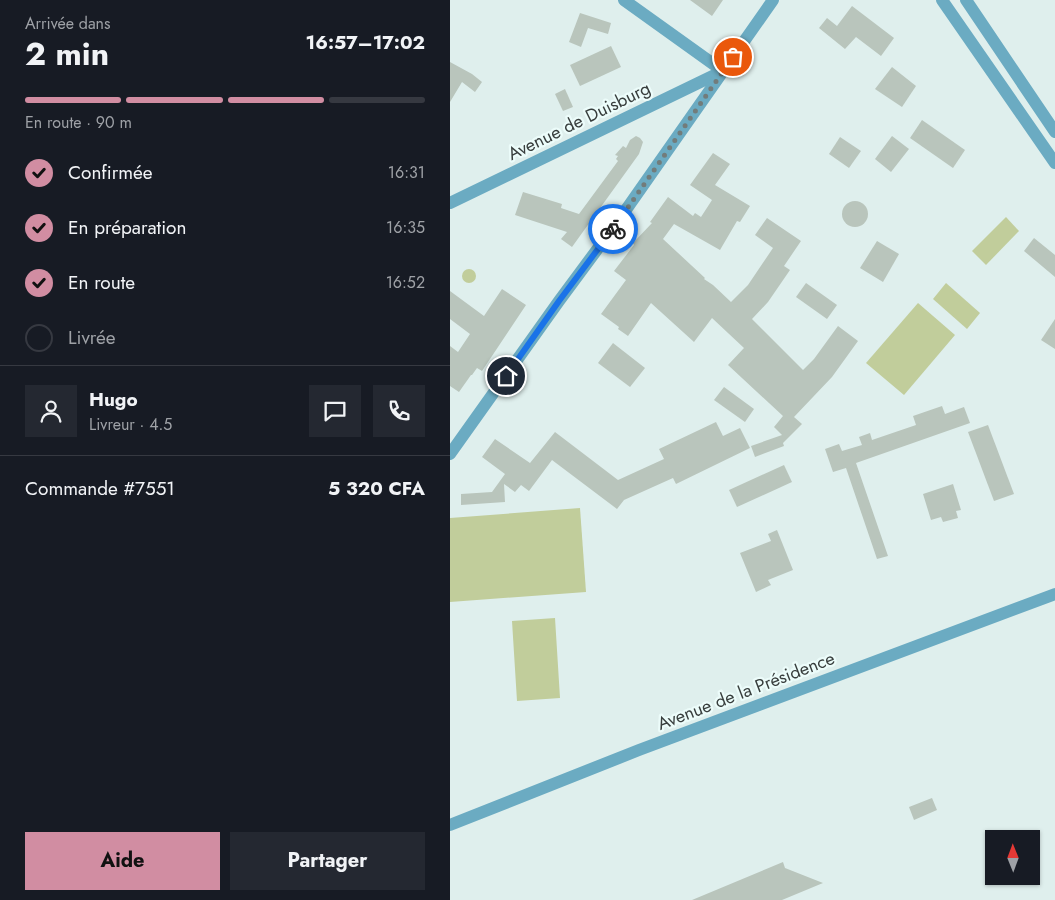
<!DOCTYPE html>
<html lang="fr">
<head>
<meta charset="utf-8">
<style>
	body { margin:0; font-family:Jost,sans-serif; background:#242831; color:#f1f3f6; height:100vh; display:flex; flex-direction:column; font-size:19px; white-space:nowrap }
	* { box-sizing:border-box; margin:0 }
	p { font-size:16px; color:#9ea1a6 }
	.icon { flex:none; width:28px; height:28px; fill:none; stroke:currentColor; stroke-width:2; stroke-linecap:round; stroke-linejoin:round }
	.map { position:relative; flex:1; overflow:hidden }
	.drawer { display:flex; flex-direction:column; background:#171b24; width:450px }
	.drawer>* { flex:none }
	.needle { width:32px; rotate:359deg }
	.tools { position:absolute; left:535px; top:830px; display:grid; gap:10px }
	.tools a { display:grid; place-items:center; width:55px; height:55px; border-radius:0px; background:#171b24; box-shadow:0 1px 4px #0004; font-size:25px }
	.pin { position:absolute; display:grid; place-items:center; width:42px; height:42px; color:#fff; margin:-21px; border:2px solid #fff; border-radius:50%; box-shadow:0 1px 5px #0007 }
	.courier { position:absolute; display:grid; place-items:center; width:50px; height:50px; margin:-25px; border:4px solid #1a73e8; border-radius:50%; background:#fff; color:#222; box-shadow:0 1px 6px #0007 }
	.overview em { font-style:normal; font-weight:700 }
	.overview div { display:flex; flex-direction:column-reverse }
	.overview { display:flex; align-items:center; justify-content:space-between; height:85px; padding:0 25px }
	h1 { font-size:32px; font-weight:700; line-height:38px }
	.bar { display:grid; grid-template-columns:repeat(4,1fr); gap:8px 5px; align-content:center; height:60px; padding:0 25px }
	.bar i { height:6px; border-radius:4px; background:#363941 }
	.bar .selected { background:#d18da2 }
	.bar p { grid-column:span 4 }
	.line { display:flex; align-items:center; gap:12px; padding:0 25px; border-top:1px solid #363941 }
	.line div { flex:1 }
	.round { display:grid; place-items:center; flex:none; width:52px; height:52px; border-radius:0px; background:#242831 }
	ol { padding:0 25px; list-style:none }
	li { display:flex; align-items:center; gap:15px; height:55px }
	li p { margin-inline-start:auto }
	li .icon { padding:5px; border-radius:50%; background:#d18da2; color:#111; stroke-width:4 }
	li:last-child { color:#9ea1a6 }
	li i { width:28px; height:28px; border:2px solid #363941; border-radius:50% }
	.button { display:flex; gap:10px; margin-top:auto; padding:10px 25px }
	.button a { flex:1; height:58px; border-radius:0px; background:#d18da2; color:#111; font-size:20px; font-weight:700; line-height:58px; text-align:center }
	.button a+a { background:#242831; color:#f1f3f6 }
	main { display:flex; flex:1; min-height:0 }
	.map>svg:first-child { display:block }
</style>
</head>
<body>
<main>
<section class="drawer">
<div class="overview"><div><h1>2 min</h1><p>Arrivée dans</p></div><em>16:57–17:02</em></div>
<div class="bar"><i class="selected"></i><i class="selected"></i><i class="selected"></i><i></i><p>En route · 90 m</p></div>
<ol>
<li><svg class="icon" aria-label="check" viewBox="0 0 24 24"><path d="M5 12l5 5 9-10"/></svg>Confirmée<p>16:31</p></li>
<li><svg class="icon" aria-label="check" viewBox="0 0 24 24"><path d="M5 12l5 5 9-10"/></svg>En préparation<p>16:35</p></li>
<li><svg class="icon" aria-label="check" viewBox="0 0 24 24"><path d="M5 12l5 5 9-10"/></svg>En route<p>16:52</p></li>
<li><i></i>Livrée</li>
</ol>
<div class="line" style="height:90px"><a class="round"><svg class="icon" aria-label="person" viewBox="0 0 24 24"><circle cx="12" cy="8" r="4"/><path d="M4 21q1-7 8-7t8 7"/></svg></a><div><b>Hugo</b><p>Livreur · 4.5</p></div><a class="round"><svg class="icon" aria-label="chat" viewBox="0 0 24 24"><path d="M4 5h16v11H9l-5 4z"/></svg></a><a class="round"><svg class="icon" aria-label="phone" viewBox="0 0 24 24"><path d="M5 4h4l2 5-3 2q2 4 5 5l2-3 5 2v4C11 20 4 13 5 4z"/></svg></a></div>
<div class="line" style="height:65px"><div>Commande #7551</div><b>5 320 CFA</b></div>
<div class="button"><a>Aide</a><a>Partager</a></div>
</section>
<div class="map">
<svg width="605" height="900" viewBox="0 0 605 900">
	<rect width="100%" height="100%" fill="#dfefed"/>
	<!-- green -->
	<g fill="#c1cd9b">
		<path d="M 556,217 L 569,231 L 536,265 L 522,251 Z"/>
		<circle cx="19" cy="276" r="7"/>
		<path d="M 496,283 L 530,313 L 517,329 L 483,299 Z"/>
		<path d="M 468,303 L 505,335 L 454,395 L 416,363 Z"/>
		<path d="M 130,508 L 136,592 L 0,602 L 0,518 Z"/>
		<path d="M 105,618 L 110,698 L 67,701 L 62,621 Z"/>
	</g>
	<!-- building -->
	<g fill="#b9c5bc">
		<path d="M 240,0 L 273,0 L 262,16 Z"/>
		<path d="M 402,6 L 444,38 L 431,56 L 406,37 L 395,49 L 369,28 L 377,18 L 387,26 Z"/>
		<path d="M 130,13 L 161,23 L 158,34 L 138,28 L 131,47 L 119,42 Z"/>
		<path d="M 161,46 L 171,67 L 130,86 L 120,65 Z"/>
		<path d="M 0,62 L 22,74 L 32,82 L 25,92 L 12,82 L 0,102 Z"/>
		<path d="M 442,67 L 466,86 L 452,107 L 425,89 Z"/>
		<path d="M 115,89 L 123,107 L 113,111 L 105,94 Z"/>
		<path d="M 472,120 L 515,150 L 503,168 L 460,138 Z"/>
		<path d="M 186,136 L 190,138 L 193,142 L 189,154 L 122,247 L 111,239 L 117,232 L 65,215 L 73,192 L 112,204 L 111,208 L 129,214 L 168,161 L 166,159 L 168,156 L 165,155 L 173,146 L 176,148 L 180,140 Z"/>
		<path d="M 442,136 L 459,149 L 441,172 L 425,159 Z"/>
		<path d="M 390,137 L 411,151 L 399,168 L 379,154 Z"/>
		<path d="M 263,153 L 280,164 L 265,185 L 300,206 L 290,222 L 287,221 L 270,250 L 224,224 L 213,239 L 255,278 L 254,279 L 263,285 L 281,302 L 298,285 L 323,248 L 305,235 L 317,218 L 351,241 L 334,266 L 340,270 L 318,302 L 302,319 L 353,370 L 364,359 L 388,326 L 408,341 L 382,377 L 344,417 L 352,424 L 333,443 L 334,446 L 305,457 L 301,446 L 332,435 L 324,427 L 333,416 L 278,365 L 294,348 L 262,318 L 244,342 L 201,303 L 178,336 L 168,329 L 169,327 L 151,314 L 176,280 L 164,271 L 184,245 L 183,243 L 202,223 L 200,222 L 218,197 L 243,216 L 245,213 L 251,217 L 262,200 L 240,185 Z"/>
		<circle cx="405" cy="214" r="13"/>
		<path d="M 584,238 L 605,255 L 605,277 L 574,251 Z"/>
		<path d="M 427,241 L 449,254 L 433,282 L 410,268 Z"/>
		<path d="M 356,283 L 387,305 L 377,319 L 346,297 Z"/>
		<path d="M 52,289 L 76,305 L 32,371 L 27,368 L 22,375 L 21,375 L 9,392 L 0,386 L 0,346 L 8,352 L 20,334 L 0,319 L 0,291 L 34,316 Z"/>
		<path d="M 605,319 L 605,349 L 591,340 Z"/>
		<path d="M 163,343 L 195,368 L 180,387 L 148,363 Z"/>
		<path d="M 274,387 L 304,409 L 295,422 L 264,400 Z"/>
		<path d="M 492,406 L 495,414 L 514,407 L 520,423 L 406,463 L 438,556 L 427,559 L 396,468 L 383,472 L 375,449 L 389,444 L 392,451 L 412,445 L 409,437 L 420,433 L 422,440 L 466,425 L 463,416 Z"/>
		<path d="M 266,422 L 273,436 L 290,428 L 300,448 L 226,484 L 223,478 L 174,500 L 167,509 L 102,460 L 79,491 L 71,485 L 65,492 L 54,484 L 55,502 L 11,505 L 11,494 L 42,492 L 55,474 L 32,457 L 45,439 L 80,463 L 105,432 L 168,480 L 214,459 L 209,449 Z"/>
		<path d="M 538,425 L 564,494 L 544,501 L 518,432 Z"/>
		<path d="M 334,465 L 342,482 L 287,507 L 279,490 Z"/>
		<path d="M 503,484 L 511,510 L 506,511 L 508,518 L 493,522 L 491,517 L 481,520 L 473,494 Z"/>
		<path d="M 327,530 L 343,570 L 318,580 L 321,585 L 306,592 L 290,553 L 321,541 L 318,534 Z"/>
		<path d="M 482,798 L 487,810 L 464,820 L 459,807 Z"/>
		<path d="M 333,862 L 335,868 L 373,883 L 332,900 L 242,900 Z"/>
	</g>
	<g fill="none" stroke-linecap="round" stroke-linejoin="round">
		<!-- minor -->
		<g stroke="#6babc2" stroke-width="12">
			<path d="M 174,0 L 273,71"/>
			<path d="M 492,0 L 605,163"/>
			<path d="M 516,0 L 605,132"/>
			<path d="M 0,203 L 271,72"/>
			<path d="M 0,454 L 109,301 L 166,224 L 323,0"/>
			<path d="M 0,825 L 189,750 L 605,594"/>
		</g>
	</g>
	<g fill="none" stroke-linecap="round" stroke-linejoin="round">
		<!-- done -->
		<path stroke="#727c7b" stroke-width="5" stroke-dasharray="0 9" d="M 163,229 L 283,57"/>
		<!-- route -->
		<path stroke="#1a73e8" stroke-width="6" d="M 56,376 L 109,301 L 163,229"/>
	</g>
	<g text-anchor="middle" stroke-width="4.5" stroke-linejoin="round" paint-order="stroke">
		<!-- street labels -->
		<g font-size="18" fill="#383e3d" stroke="#ecfcfa">
			<text transform="translate(129 121) rotate(-26)" y="6">Avenue de Duisburg</text>
			<text transform="translate(296 691) rotate(-21)" y="6">Avenue de la Présidence</text>
		</g>
	</g>
</svg>
<div class="tools">
<a><svg class="needle" viewBox="-14 -14 28 28"><path d="M0-13l5 13h-10z" fill="#e53935"/><path d="M0 13l5-13h-10z" fill="#9ea1a6"/></svg></a>
</div>
<div class="pin" style="left:283px;top:57px;background:#ea580c"><svg class="icon" aria-label="bag" viewBox="0 0 24 24"><path d="M5 8h14l-1 12H6zM9 8a3 3 0 0 1 6 0"/></svg></div>
<div class="pin" style="left:56px;top:376px;background:#1f2937"><svg class="icon" aria-label="home" viewBox="0 0 24 24"><path d="M3 11l9-7 9 7M6 9v11h12V9"/></svg></div>
<div class="courier" style="left:163px;top:229px"><svg class="icon" aria-label="bike" viewBox="0 0 24 24"><circle cx="6" cy="16" r="4"/><circle cx="18" cy="16" r="4"/><path d="M6 16l4-8h5l3 8M10 8l3 8H6M13 5h3"/></svg></div>
</div>
</main>
</body>
</html>
